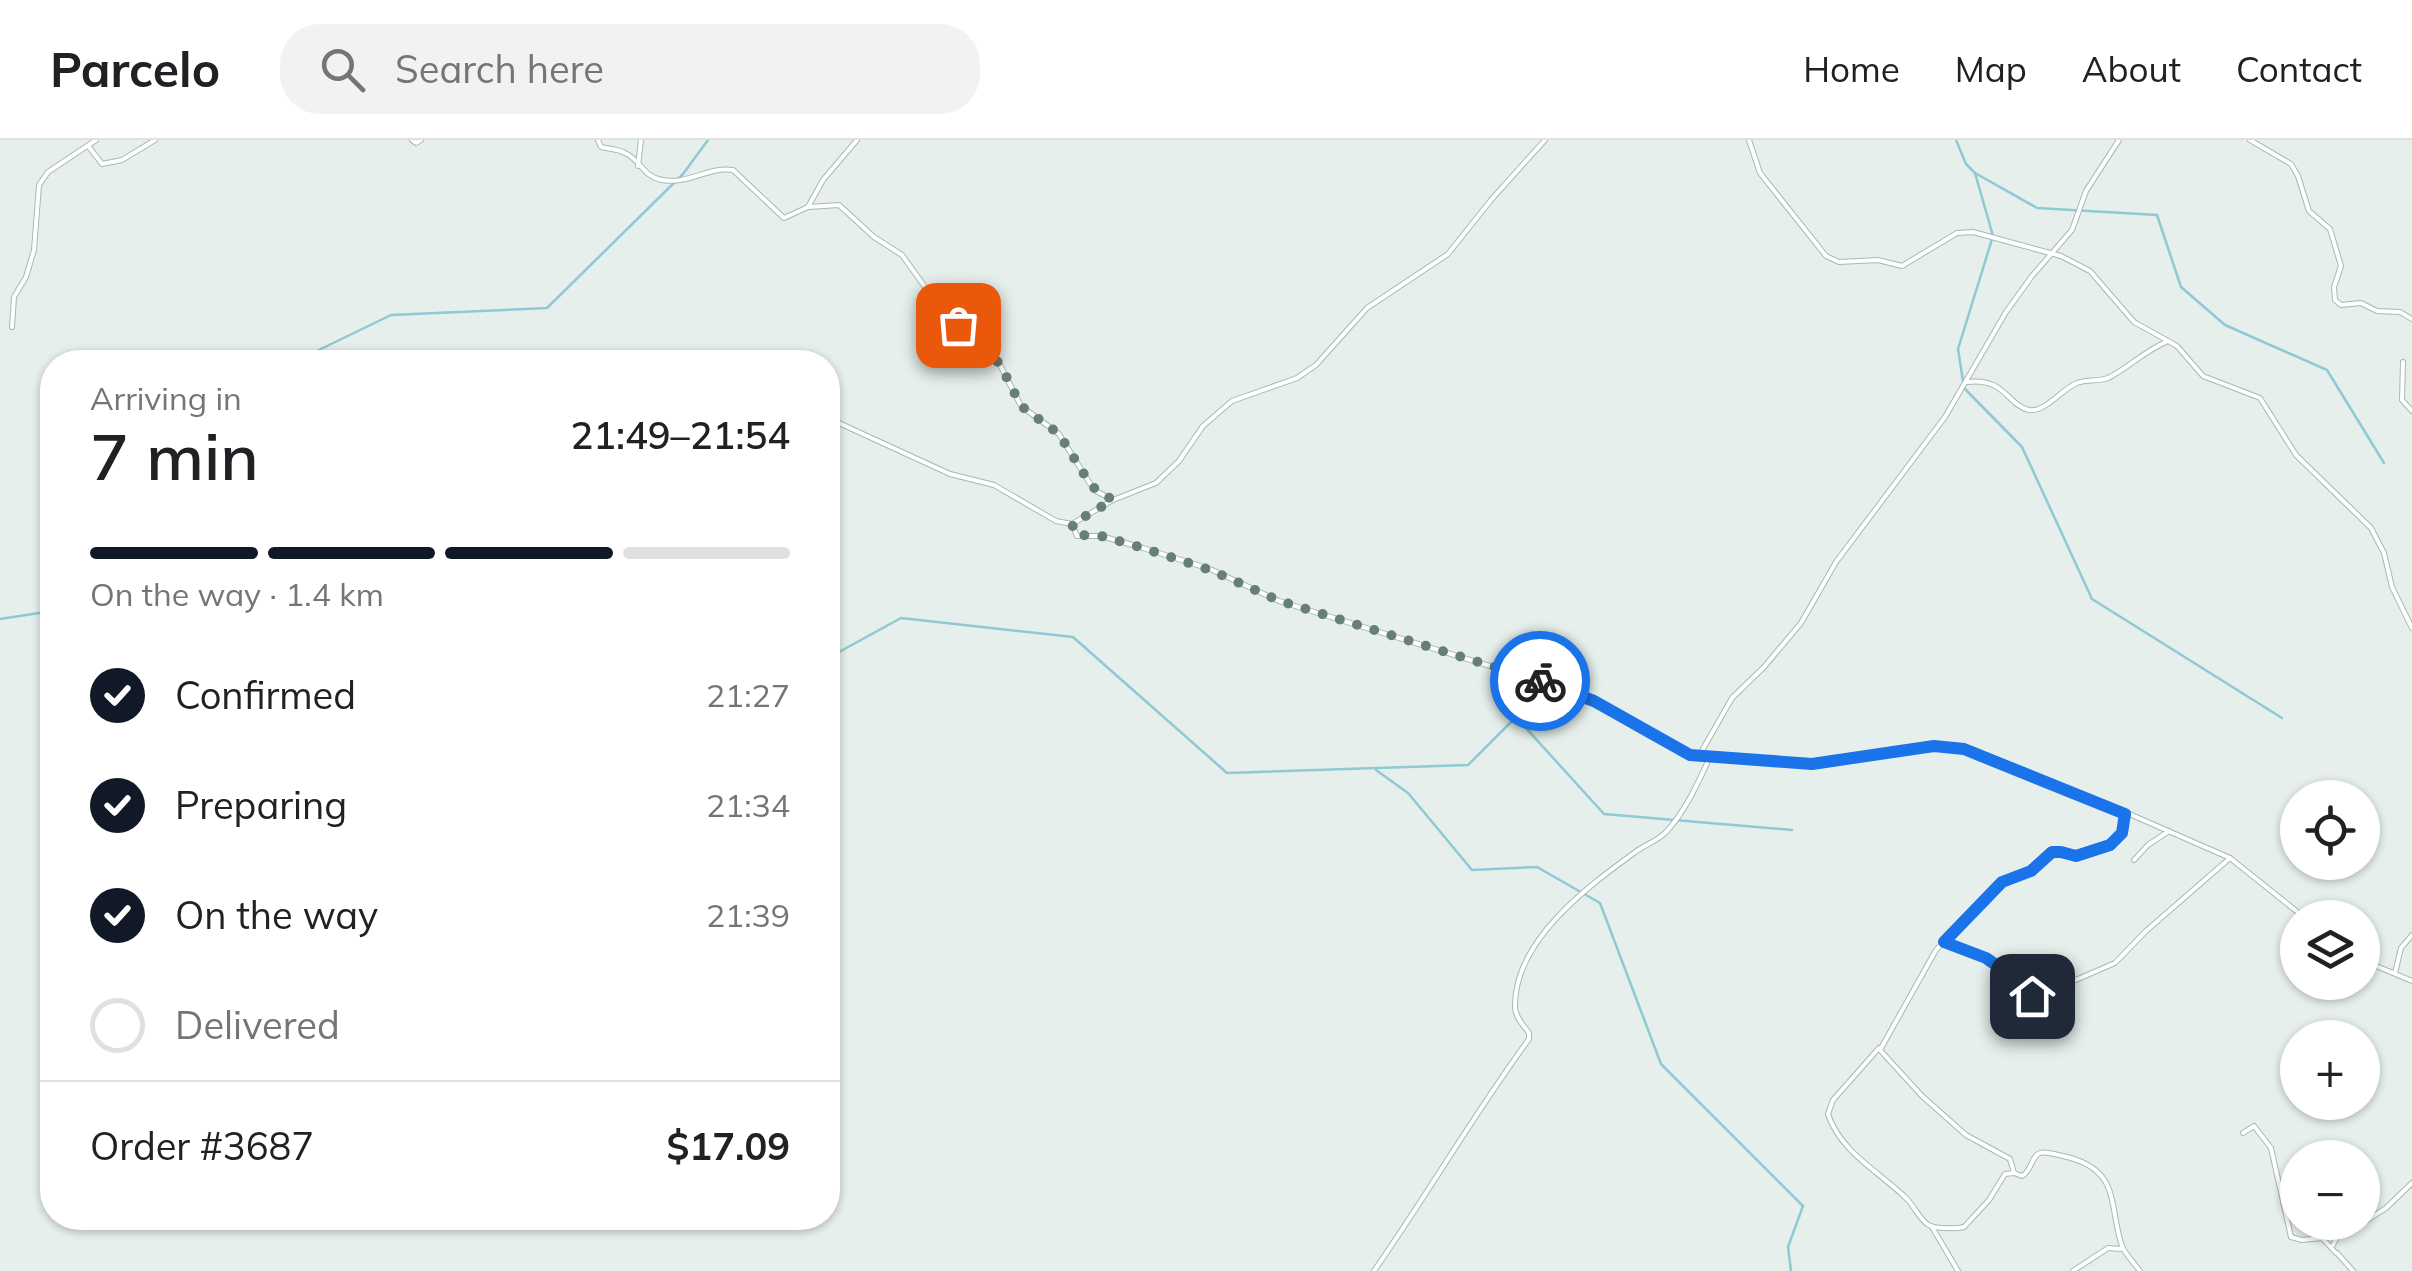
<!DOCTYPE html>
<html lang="en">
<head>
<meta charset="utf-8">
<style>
	body { margin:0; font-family:Mulish,sans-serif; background:#f2f2f2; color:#202124; height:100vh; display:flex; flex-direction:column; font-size:38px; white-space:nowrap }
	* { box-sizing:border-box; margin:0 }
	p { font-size:32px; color:#757577 }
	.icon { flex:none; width:55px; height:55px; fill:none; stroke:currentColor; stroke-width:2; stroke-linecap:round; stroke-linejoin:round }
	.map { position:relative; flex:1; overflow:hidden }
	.details { position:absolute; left:40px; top:210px; width:800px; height:880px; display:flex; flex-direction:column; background:#fff; border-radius:40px; box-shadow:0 2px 8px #0004 }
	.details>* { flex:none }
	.controls { position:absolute; left:2280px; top:640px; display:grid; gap:20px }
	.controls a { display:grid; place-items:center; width:100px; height:100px; border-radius:50%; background:#fff; box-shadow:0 2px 8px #0004; font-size:50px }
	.pin { position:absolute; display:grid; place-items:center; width:85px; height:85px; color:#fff; margin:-42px; border-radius:20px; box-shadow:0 5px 15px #0006 }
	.courier { position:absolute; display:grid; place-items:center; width:100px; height:100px; margin:-50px; border:8px solid #1a73e8; border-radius:50%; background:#fff; color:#222; box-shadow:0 2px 12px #0007 }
	.head em { font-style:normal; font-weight:600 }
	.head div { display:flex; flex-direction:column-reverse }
	.head { display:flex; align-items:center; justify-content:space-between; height:170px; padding:0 50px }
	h1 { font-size:65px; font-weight:600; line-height:75px }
	.bar { display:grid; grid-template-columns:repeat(4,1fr); gap:15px 10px; align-content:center; height:120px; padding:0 50px }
	.bar i { height:12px; border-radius:8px; background:#e0e0e0 }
	.bar .active { background:#111827 }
	.bar p { grid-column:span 4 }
	.line { display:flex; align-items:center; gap:25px; padding:0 50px; border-top:2px solid #e0e0e0 }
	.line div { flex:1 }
	ol { padding:0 50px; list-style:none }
	li { display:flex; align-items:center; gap:30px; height:110px }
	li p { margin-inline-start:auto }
	li .icon { padding:10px; border-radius:50%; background:#111827; color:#fff; stroke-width:4 }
	li:last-child { color:#757577 }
	li i { width:55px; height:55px; border:5px solid #e0e0e0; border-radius:50% }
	header { display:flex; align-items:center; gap:60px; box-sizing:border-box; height:140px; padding:0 50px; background:#fff; border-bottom:2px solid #e0e0e0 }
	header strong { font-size:48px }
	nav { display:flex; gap:55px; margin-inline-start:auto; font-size:35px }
	.search { width:700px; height:90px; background:#f2f2f2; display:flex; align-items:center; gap:25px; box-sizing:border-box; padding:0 35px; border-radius:40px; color:#757577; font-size:38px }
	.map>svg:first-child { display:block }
</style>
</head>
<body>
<header>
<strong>Parcelo</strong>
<div class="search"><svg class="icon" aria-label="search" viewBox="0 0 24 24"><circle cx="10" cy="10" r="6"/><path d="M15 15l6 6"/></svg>Search here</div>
<nav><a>Home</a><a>Map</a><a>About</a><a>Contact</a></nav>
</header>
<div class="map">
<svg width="2412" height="1131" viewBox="0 0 2412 1131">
	<rect width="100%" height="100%" fill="#e6efeb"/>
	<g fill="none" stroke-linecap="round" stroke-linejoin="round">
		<!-- stream -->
		<g stroke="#8ec9d4" stroke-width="2.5">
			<path d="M 1956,0 L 1966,24 L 1975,33 L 2037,68 L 2157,75 L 2181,147 L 2225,185 L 2327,230 L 2384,323"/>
			<path d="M 294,222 L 391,175 L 547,168 L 683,34 L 708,0"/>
			<path d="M 1963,241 L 1958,209 L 1993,96 L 1975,33"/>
			<path d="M 1965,249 L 2022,307 L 2092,459 L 2282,578"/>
			<path d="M 0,479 L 52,471"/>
			<path d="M 828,518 L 901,478 L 1073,497 L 1227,633 L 1468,625 L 1516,577 L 1604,674 L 1792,690"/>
			<path d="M 1376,630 L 1408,653 L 1472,730 L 1537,727 L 1600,763 L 1661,924 L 1803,1066 L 1788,1107 L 1791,1131"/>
		</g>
		<defs>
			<g id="minor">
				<path d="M 412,0 L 416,3 L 421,0"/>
				<path d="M 598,0 L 601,7 C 609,9 618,9 625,13 C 641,20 643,37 662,40 C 688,45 709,26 733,30 L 784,78 L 808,67 L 839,65 L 874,97 L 902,115 L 938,165 L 999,223 L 1021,266 L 1059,294 L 1089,342 L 1096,351 L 1113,360"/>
				<path d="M 1749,0 L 1760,33 L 1826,116 L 1839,122 L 1878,120 L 1902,126 L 1957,93 L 1973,92 L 2061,116 L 2090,131 L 2134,182 L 2177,206 L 2203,236 L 2260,258 L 2296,315 L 2371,388 L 2384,413 L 2392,447 L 2412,488"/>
				<path d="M 2250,0 L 2291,24 L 2298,36 L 2309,71 L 2330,89 L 2341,126 L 2334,147 L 2335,160 L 2341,165 L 2361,163 L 2377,171 L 2400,172 L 2412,179"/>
				<path d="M 89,7 L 102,24 L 122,20 L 155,0"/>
				<path d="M 638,26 L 641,0"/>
				<path d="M 808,67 L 823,40 L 857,0"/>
				<path d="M 12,187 L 14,157 L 26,137 L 34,110 L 39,45 L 48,32 L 96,0"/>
				<path d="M 2403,222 L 2402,260 L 2412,271"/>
				<path d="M 1967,242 C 2005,237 2007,265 2029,270 C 2045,273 2063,248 2077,243 C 2087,239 2097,242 2108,238 C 2130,227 2144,211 2168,201"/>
				<path d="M 828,278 L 950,334 L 994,345 L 1056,381 L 1072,384 L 1113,360 L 1156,343 L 1179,321 L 1203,286 L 1232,261 L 1297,238 L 1316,225 L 1367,168 L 1448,114 L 1491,60 L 1545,0"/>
				<path d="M 1072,384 L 1077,396 L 1101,396 L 1143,408 L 1210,429 L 1279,461 L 1571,551 L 1690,615 L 1812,624 L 1933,606 L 1964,609 L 2042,642 L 2102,662 L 2230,718 L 2305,778"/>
				<path d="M 1699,616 L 1732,558 L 1764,527 L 1801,483 L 1836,422 L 1945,277 L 2006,172 L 2032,136 L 2072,90 L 2086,51 L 2119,0"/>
				<path d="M 2124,675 C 2121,684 2124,691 2118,698 C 2104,716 2075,716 2056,711 L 2031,731 L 2002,742 L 1936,810 L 1880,910 L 1922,956 L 1966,995 L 2010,1019 L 2014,1033 L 2022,1036 C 2032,1031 2031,1016 2040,1013 C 2045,1011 2058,1015 2063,1016 C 2122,1029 2108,1065 2122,1106 C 2125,1114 2134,1123 2140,1131"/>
				<path d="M 2134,720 L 2148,705 L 2169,691"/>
				<path d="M 1946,802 L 1986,817 L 2022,843 L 2033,857 L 2041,850 L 2078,839 L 2115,823 L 2146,791 L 2230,718"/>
				<path d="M 2362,820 L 2412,841"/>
				<path d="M 2395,833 L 2401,808 L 2412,795"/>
				<path d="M 1879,908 L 1833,960 L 1828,974 C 1840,1012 1881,1033 1907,1059 C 1914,1066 1919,1078 1927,1084 C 1933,1089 1956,1089 1964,1087 L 1989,1060 L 2005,1034 L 2014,1033"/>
				<path d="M 2243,993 L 2254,986 L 2271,1008 L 2291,1097 L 2302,1100 L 2322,1098 L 2336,1113"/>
				<path d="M 1932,1087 L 1958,1131"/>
				<path d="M 2333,1105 L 2340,1091 L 2361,1084 L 2386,1068 L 2412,1043"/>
				<path d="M 2337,1113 L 2353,1131"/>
				<path d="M 1374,1131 C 1427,1055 1474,974 1529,899 L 1529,893 C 1524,886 1515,877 1515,867 C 1514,801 1587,747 1634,713 C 1644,705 1658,701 1666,692 C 1685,672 1698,643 1709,619"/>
				<path d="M 2073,1131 L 2108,1108 L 2121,1109"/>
			</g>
		</defs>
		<!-- minor casing -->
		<use href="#minor" stroke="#a8b8b2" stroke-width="6"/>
		<!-- minor -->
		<use href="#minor" stroke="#fff" stroke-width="4"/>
	</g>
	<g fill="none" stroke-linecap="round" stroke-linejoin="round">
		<!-- done -->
		<path stroke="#687f78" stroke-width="10" stroke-dasharray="0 18" d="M 958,185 L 1000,224 L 1021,266 L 1059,294 L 1089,342 L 1096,350 L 1113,360 L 1072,384 L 1076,395 L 1101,396 L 1143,408 L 1210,430 L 1280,461 L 1540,541"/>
		<!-- route -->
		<path stroke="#1a73e8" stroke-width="12" d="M 1540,541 L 1594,561 L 1690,615 L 1812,624 L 1934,606 L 1964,609 L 2125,674 L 2122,693 L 2110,705 L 2076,716 L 2061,712 L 2052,712 L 2031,731 L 2002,742 L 1944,802 L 1986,818 L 2022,843 L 2032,856"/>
	</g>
</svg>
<div class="controls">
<a><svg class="icon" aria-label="locate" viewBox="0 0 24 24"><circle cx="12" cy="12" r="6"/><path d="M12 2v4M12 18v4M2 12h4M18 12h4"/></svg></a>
<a><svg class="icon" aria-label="layers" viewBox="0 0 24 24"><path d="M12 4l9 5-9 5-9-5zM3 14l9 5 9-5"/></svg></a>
<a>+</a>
<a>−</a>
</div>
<div class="pin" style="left:958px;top:185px;background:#ea580c"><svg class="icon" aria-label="bag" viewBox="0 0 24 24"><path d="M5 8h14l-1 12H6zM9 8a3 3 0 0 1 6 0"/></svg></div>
<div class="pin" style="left:2032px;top:856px;background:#1f2937"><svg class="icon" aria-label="home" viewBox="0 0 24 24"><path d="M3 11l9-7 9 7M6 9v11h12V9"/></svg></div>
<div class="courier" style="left:1540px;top:541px"><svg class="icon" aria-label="bike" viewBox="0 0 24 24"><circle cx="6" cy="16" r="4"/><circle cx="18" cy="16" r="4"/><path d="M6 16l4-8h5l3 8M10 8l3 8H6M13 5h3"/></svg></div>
<section class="details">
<div class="head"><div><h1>7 min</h1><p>Arriving in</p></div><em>21:49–21:54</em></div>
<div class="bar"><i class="active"></i><i class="active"></i><i class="active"></i><i></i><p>On the way · 1.4 km</p></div>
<ol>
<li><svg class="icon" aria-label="check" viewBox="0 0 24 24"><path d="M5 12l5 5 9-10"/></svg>Confirmed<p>21:27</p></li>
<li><svg class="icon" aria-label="check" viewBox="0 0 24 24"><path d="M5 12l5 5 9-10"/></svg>Preparing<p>21:34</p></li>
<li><svg class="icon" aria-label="check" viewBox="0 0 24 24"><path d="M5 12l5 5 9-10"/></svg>On the way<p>21:39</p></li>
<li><i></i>Delivered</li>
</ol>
<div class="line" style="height:130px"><div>Order #3687</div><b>$17.09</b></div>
</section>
</div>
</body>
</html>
